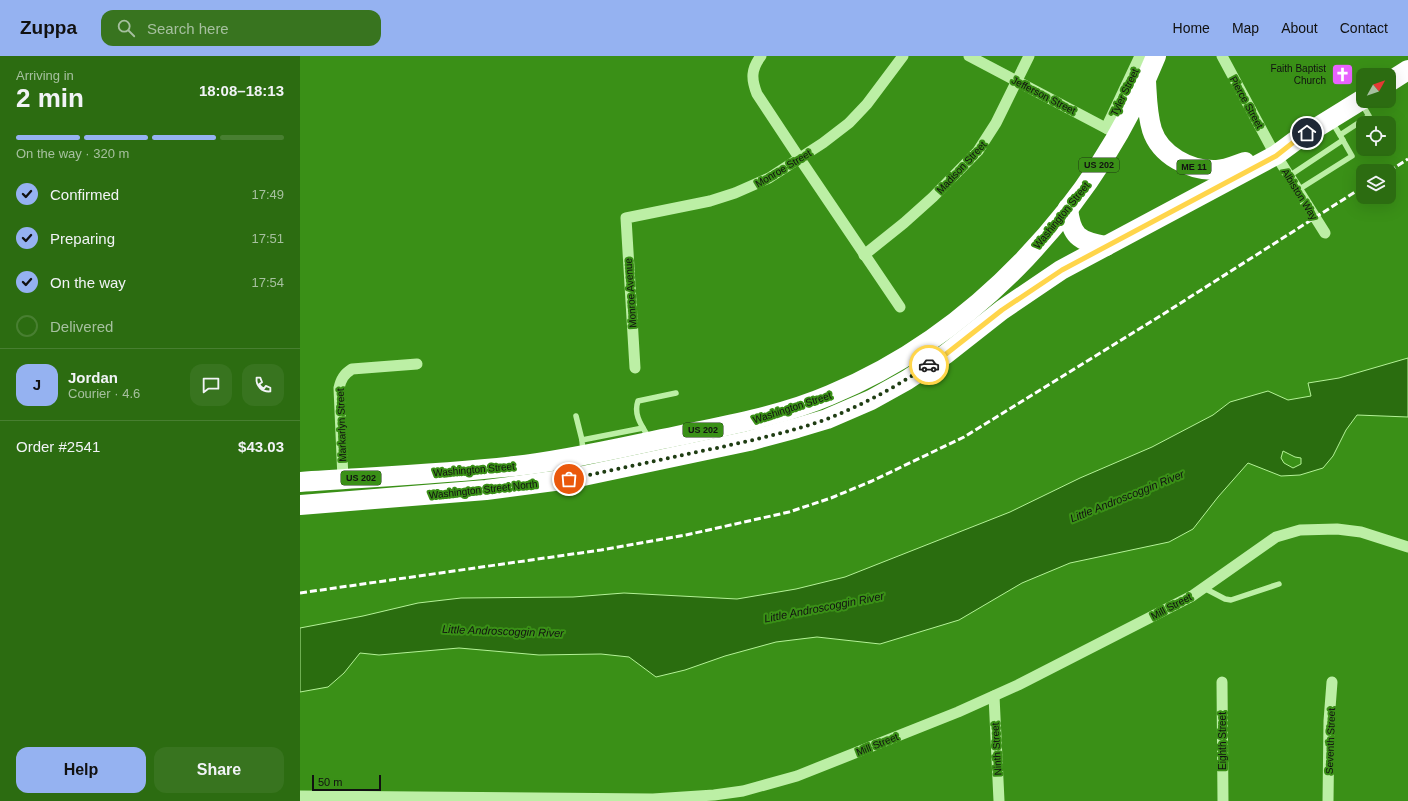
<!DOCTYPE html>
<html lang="en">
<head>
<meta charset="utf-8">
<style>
	body { margin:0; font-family:Arial,sans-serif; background:#38741f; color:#f1f3f6; height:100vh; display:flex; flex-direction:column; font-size:15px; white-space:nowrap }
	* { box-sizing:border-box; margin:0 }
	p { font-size:13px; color:#a6c09f }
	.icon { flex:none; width:22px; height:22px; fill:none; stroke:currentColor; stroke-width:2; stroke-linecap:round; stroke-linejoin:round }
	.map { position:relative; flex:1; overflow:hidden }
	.side { display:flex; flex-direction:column; background:#2c6c11; width:300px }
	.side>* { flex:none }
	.needle { width:26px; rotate:50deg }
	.buttons { position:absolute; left:1056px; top:12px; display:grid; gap:8px }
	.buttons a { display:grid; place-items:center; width:40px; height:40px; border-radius:8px; background:#2c6c11; box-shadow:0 4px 16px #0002; font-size:20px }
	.scale { position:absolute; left:12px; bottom:10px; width:69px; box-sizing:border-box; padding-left:4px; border:2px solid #111; border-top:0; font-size:11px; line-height:14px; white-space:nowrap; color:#111; -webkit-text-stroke:3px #3a9017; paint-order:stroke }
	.pin { position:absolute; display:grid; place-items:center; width:34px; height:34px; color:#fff; margin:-17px; border:2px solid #fff; border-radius:50%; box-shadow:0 1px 4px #0007 }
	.courier { position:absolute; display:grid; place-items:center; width:40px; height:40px; margin:-20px; border:3px solid #ffd54a; border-radius:50%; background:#fff; color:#222; box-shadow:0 1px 5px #0007 }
	.overview em { font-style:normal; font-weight:700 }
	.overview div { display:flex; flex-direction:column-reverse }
	.overview { display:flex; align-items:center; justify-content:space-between; height:68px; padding:0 16px }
	h1 { font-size:26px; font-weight:700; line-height:30px }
	.bar { display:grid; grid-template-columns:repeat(4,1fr); gap:6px 4px; align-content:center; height:48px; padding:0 16px }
	.bar i { height:5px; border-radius:3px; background:#487f31 }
	.bar .active { background:#95b2f1 }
	.bar p { grid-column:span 4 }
	.line { display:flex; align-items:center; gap:10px; padding:0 16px; border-top:1px solid #487f31 }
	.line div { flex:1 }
	.round { display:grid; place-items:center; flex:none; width:42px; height:42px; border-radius:12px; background:#38741f }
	ol { padding:0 16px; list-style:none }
	li { display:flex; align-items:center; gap:12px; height:44px }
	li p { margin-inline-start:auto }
	li .icon { padding:4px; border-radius:50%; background:#95b2f1; color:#111; stroke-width:4 }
	li:last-child { color:#a6c09f }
	li i { width:22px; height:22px; border:2px solid #487f31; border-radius:50% }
	.primary-button { display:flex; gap:8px; margin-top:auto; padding:8px 16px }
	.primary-button a { flex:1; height:46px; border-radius:12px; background:#95b2f1; color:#111; font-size:16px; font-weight:700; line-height:46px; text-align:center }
	.primary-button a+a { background:#38741f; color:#f1f3f6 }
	header { display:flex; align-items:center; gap:24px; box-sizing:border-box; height:56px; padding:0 20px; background:#95b2f1; color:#111 }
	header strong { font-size:19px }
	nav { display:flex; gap:22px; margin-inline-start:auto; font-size:14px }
	.search { width:280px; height:36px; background:#38741f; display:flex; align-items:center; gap:10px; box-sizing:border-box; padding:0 14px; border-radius:12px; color:#a6c09f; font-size:15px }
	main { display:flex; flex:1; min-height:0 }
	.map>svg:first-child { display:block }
</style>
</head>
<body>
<header>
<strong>Zuppa</strong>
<div class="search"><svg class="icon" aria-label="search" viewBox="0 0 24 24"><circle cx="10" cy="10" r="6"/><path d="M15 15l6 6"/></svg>Search here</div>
<nav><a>Home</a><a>Map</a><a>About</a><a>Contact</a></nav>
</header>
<main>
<section class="side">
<div class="overview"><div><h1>2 min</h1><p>Arriving in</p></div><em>18:08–18:13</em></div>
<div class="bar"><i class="active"></i><i class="active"></i><i class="active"></i><i></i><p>On the way · 320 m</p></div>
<ol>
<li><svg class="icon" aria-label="check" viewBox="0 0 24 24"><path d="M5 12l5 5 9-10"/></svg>Confirmed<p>17:49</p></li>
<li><svg class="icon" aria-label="check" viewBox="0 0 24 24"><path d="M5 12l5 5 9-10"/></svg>Preparing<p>17:51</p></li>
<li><svg class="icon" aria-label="check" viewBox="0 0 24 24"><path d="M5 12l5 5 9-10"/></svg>On the way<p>17:54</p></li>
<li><i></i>Delivered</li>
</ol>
<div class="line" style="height:72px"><b class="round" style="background:#95b2f1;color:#111">J</b><div><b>Jordan</b><p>Courier · 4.6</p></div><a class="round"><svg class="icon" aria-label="chat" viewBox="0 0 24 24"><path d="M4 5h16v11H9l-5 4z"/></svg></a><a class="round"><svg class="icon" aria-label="phone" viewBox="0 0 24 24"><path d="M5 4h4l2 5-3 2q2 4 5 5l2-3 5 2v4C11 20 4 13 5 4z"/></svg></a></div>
<div class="line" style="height:52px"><div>Order #2541</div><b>$43.03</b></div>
<div class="primary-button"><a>Help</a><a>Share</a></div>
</section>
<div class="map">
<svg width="1108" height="745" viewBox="0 0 1108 745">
	<rect width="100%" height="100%" fill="#3a9017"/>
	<!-- water -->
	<path fill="#2a6d0f" stroke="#b4f297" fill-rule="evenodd" d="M 1108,302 L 1108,361 L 1057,359 L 1046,374 L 1033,400 L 1023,412 L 1000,419 L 981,420 L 948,407 L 918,441 L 893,473 L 869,486 L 770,507 L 722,527 L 659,564 L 580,588 L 517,581 L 476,586 L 425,600 L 385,614 L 356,621 L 329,601 L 301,598 L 239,599 L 159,592 L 79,599 L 60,597 L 44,617 L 28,631 L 0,636 L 0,572 L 63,560 L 118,547 L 161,542 L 273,541 L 324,537 L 437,543 L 496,533 L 545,521 L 710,456 L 780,422 L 852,391 L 913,359 L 930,346 L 968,335 L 988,344 L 1011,340 L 1008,327 L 1039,322 ZM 983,395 L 995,401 L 1001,402 L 1001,408 L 993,412 L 984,407 L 981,402 Z"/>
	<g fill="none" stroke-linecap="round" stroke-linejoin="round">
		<!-- lane -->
		<g stroke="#bcefa5" stroke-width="5.5">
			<path d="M 1032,66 L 1040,79 L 1069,60 L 1062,48"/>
			<path d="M 989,120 L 1043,84"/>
			<path d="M 998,134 L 1052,100 L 1040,79"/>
			<path d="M 276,360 L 282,384"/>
			<path d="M 349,382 C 342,370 333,359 338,345 L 376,337"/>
			<path d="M 283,397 L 282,384 L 343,372"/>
			<path d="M 904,532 L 925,543 L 931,544 L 979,528"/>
		</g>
		<!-- street -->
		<g stroke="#bcefa5" stroke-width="11">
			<path d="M 461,0 C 451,13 451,23 457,38 L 500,103 L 600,251"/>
			<path d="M 669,0 L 819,79"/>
			<path d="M 922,0 L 972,93"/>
			<path d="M 806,72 L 840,0"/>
			<path d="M 976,99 L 1025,177"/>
			<path d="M 564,199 L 604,167 L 633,141 L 678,95 L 696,67 L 729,0"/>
			<path d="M 335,312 L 326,162 L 410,145 L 435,137 L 469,122 L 523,87 L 549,67 L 567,48 L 603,0"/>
			<path d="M 43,423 L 39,332 C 41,323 44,318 52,313 L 117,308"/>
			<path d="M 922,626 L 923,745"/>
			<path d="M 694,640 L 699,745"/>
			<path d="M 0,740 L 353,743 L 414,739 L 443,735 L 497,720 L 658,656 L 718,629 L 892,540 L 976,481 L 1000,474 L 1037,473 L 1061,476 L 1108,491"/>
			<path d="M 1028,745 L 1029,665 L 1032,626"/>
		</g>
		<!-- highway -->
		<g stroke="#fff" stroke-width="20">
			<path d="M 846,25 C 847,41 847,58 852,74 C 860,99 890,115 916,114 C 926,114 936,109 945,106"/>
			<path d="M 1089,26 L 1108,14"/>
			<path d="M 768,152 C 771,180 778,185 806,190"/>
			<path d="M 0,426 C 72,421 144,418 215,410 C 269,404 323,391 377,380 C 428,369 481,360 530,339 C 677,278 797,147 856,0"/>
			<path d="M 0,449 L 186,434 L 269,423 L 449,385 L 497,372 L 527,363 L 571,344 L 607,324 L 646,298 L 702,254 L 761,214 L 976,99 L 995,85 L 1063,43"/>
		</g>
		<!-- rail -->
		<g stroke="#fff" stroke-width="3" stroke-dasharray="7 3" stroke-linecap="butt">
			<path d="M 1089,115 L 1108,103"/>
			<path d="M 0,537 L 301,494 L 386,479 L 489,456 L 531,442 L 572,425 L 664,381 L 865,257 L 1063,131"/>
		</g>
	</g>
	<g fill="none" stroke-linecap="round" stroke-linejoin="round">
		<!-- done -->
		<path stroke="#1f3d13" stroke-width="4" stroke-dasharray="0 7.2" d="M 269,423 C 309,415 349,406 388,398 C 435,388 482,379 527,363 C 563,349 597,330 629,309"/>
		<!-- route -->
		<path stroke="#ffd54a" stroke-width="5" d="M 629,309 L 646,298 L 702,254 L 762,214 L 976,100 L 995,85 L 1007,77"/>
	</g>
	<!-- icons -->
	<defs>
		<symbol id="church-square" viewBox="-11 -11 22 22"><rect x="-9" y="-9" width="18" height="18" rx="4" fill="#e963ff" stroke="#3a9017"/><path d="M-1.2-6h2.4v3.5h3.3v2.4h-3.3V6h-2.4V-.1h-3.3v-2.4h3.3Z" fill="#fff"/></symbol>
	</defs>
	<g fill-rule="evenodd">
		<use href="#church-square" x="1030" y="6" width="25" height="25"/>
	</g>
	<g text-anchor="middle" stroke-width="4" stroke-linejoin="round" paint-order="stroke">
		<!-- shield labels -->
		<g fill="#3a9017" stroke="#1d3713" stroke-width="1">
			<rect x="779" y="102" width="40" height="14" rx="3"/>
			<rect x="877" y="104" width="34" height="14" rx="3"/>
			<rect x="383" y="367" width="40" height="14" rx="3"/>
			<rect x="41" y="415" width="40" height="14" rx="3"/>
		</g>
		<g font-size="9" font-weight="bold" fill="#111">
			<text x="799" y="112">US 202</text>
			<text x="894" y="114">ME 11</text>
			<text x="403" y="377">US 202</text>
			<text x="61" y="425">US 202</text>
		</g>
		<!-- poi labels -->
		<g font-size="10" fill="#111" stroke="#3a9017" text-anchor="end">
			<text x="1026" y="16">Faith Baptist<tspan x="1026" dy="12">Church</tspan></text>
		</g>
		<!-- street labels -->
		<g font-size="10" fill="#111" stroke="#3a9017">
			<text transform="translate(824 36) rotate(-64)" y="4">Tyler Street</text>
			<text transform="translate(744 39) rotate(27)" y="4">Jefferson Street</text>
			<text transform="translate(947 46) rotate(61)" y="4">Pierce Street</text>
			<text transform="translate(661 111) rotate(-47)" y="4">Madison Street</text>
			<text transform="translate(483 112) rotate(-31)" y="4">Monroe Street</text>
			<text transform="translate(1000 138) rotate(58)" y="4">Albiston Way</text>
			<text transform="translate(761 159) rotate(-51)" y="4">Washington Street</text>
			<text transform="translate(330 237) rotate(-94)" y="4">Monroe Avenue</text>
			<text transform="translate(492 351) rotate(-18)" y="4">Washington Street</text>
			<text transform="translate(41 369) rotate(-92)" y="4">Markarlyn Street</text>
			<text transform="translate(174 413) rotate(-5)" y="4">Washington Street</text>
			<text transform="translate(183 433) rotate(-6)" y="4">Washington Street North</text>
			<text transform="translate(871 550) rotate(-28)" y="4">Mill Street</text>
			<text transform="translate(922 685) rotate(-90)" y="4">Eighth Street</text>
			<text transform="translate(1030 685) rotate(-88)" y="4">Seventh Street</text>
			<text transform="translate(577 688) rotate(-22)" y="4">Mill Street</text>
			<text transform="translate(696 693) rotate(-93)" y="4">Ninth Street</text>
		</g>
		<!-- water labels -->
		<g font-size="11" font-style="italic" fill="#111" stroke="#3a9017">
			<text transform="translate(827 440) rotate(-22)" y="4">Little Androscoggin River</text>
			<text transform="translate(524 551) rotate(-11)" y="4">Little Androscoggin River</text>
			<text transform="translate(203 575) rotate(2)" y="4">Little Androscoggin River</text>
		</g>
	</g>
</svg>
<div class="buttons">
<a><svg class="needle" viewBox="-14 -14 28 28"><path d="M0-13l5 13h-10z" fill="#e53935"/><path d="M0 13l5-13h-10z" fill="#a6c09f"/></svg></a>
<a><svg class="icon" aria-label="locate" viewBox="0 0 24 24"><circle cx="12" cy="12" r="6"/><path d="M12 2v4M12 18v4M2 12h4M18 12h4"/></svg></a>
<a><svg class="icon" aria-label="layers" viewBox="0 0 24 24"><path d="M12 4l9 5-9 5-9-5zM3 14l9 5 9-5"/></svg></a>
</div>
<div class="scale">50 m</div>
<div class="pin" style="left:269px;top:423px;background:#ea580c"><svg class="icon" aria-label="bag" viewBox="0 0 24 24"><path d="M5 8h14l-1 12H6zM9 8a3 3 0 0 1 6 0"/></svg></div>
<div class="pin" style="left:1007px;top:77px;background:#1f2937"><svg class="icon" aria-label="home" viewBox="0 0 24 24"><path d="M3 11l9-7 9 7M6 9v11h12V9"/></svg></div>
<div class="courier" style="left:629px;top:309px"><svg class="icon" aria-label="car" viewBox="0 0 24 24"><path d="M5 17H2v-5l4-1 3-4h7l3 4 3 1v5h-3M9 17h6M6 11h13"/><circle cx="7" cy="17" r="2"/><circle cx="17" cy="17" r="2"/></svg></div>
</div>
</main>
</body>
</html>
